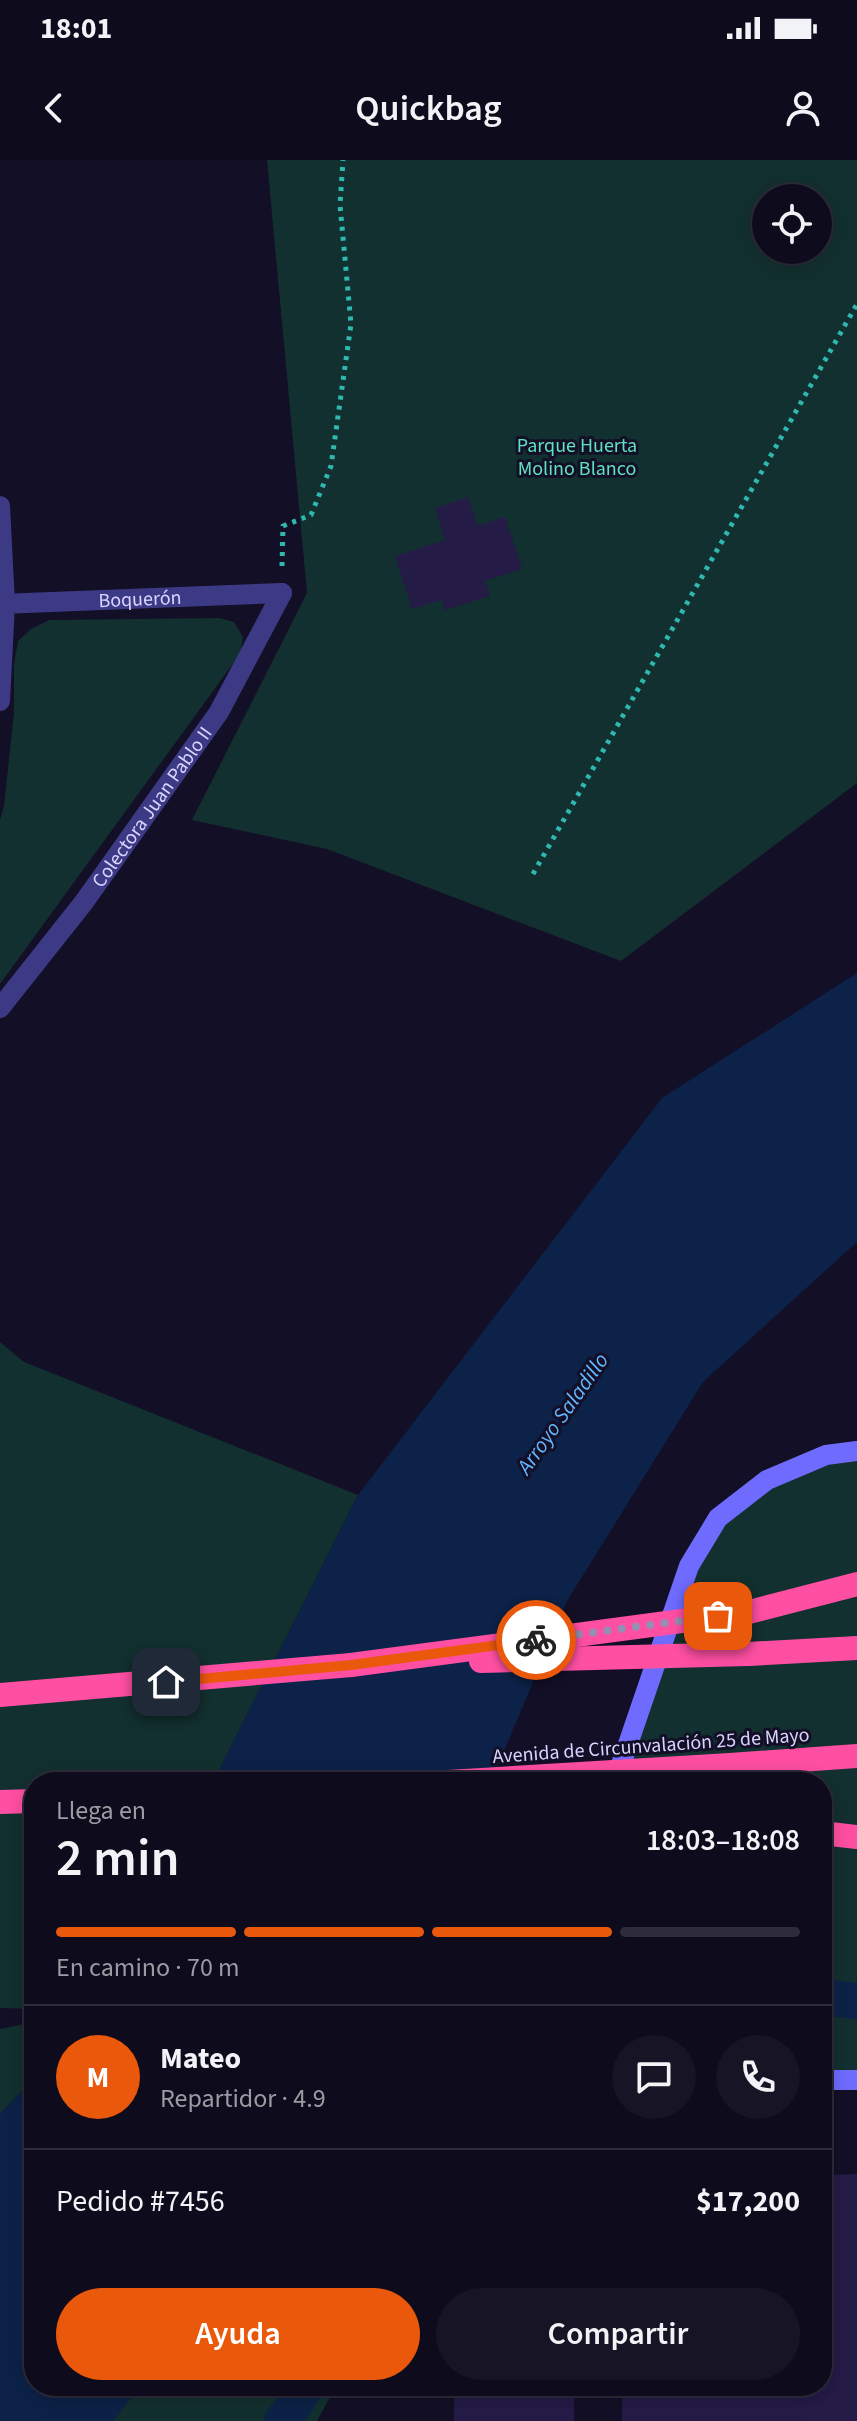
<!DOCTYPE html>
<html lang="es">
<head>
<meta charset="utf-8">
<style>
	body { margin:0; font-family:"Source Sans 3",sans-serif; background:#171425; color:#f1f3f6; height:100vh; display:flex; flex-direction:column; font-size:30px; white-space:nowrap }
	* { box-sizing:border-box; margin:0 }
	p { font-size:26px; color:#9b9ba3 }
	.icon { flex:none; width:44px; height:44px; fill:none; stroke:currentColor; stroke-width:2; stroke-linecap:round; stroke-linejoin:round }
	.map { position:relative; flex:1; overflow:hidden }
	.sheet { position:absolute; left:24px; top:1612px; width:808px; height:624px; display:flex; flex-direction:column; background:#0e0b1c; border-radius:32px; box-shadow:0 4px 20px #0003,0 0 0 2px #2e2b3b }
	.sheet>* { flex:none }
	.tools { position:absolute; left:752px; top:24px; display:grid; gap:16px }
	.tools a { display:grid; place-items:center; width:80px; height:80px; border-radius:50%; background:#0e0b1c; box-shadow:0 4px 20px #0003,0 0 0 2px #2e2b3b; font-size:40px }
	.pin { position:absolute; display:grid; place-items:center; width:68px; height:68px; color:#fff; margin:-34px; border-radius:16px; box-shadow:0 4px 12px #0006 }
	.courier { position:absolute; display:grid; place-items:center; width:80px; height:80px; margin:-40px; border:6px solid #ea580c; border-radius:50%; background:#fff; color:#222; box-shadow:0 2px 10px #0007 }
	.summary em { font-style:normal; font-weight:600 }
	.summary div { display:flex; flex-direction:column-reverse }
	.summary { display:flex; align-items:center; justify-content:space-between; height:136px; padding:0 32px }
	h1 { font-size:52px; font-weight:600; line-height:60px }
	.bar { display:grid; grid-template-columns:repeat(4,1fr); gap:12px 8px; align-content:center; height:96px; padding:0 32px }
	.bar i { height:10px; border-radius:6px; background:#2e2b3b }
	.bar .current { background:#ea580c }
	.bar p { grid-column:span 4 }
	.line { display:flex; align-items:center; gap:20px; padding:0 32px; border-top:2px solid #2e2b3b }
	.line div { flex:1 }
	.round { display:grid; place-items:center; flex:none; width:84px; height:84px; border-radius:42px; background:#171425 }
	.primary-button { display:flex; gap:16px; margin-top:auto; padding:16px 32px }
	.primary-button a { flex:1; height:92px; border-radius:48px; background:#ea580c; color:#fff; font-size:32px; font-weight:600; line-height:92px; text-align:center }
	.primary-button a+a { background:#171425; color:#f1f3f6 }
	.status { display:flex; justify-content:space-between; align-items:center; height:56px; padding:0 40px; background:#0e0b1c; direction:ltr }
	.status svg { height:22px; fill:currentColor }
	header { display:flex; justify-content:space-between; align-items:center; height:104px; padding:0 32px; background:#0e0b1c; font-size:36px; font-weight:600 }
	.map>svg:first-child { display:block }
</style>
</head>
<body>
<div class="status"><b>18:01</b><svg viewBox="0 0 49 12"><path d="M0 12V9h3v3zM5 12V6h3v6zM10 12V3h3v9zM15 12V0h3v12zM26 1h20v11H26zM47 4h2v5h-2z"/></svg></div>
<header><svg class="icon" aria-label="back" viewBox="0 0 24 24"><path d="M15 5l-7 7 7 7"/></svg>Quickbag<svg class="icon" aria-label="person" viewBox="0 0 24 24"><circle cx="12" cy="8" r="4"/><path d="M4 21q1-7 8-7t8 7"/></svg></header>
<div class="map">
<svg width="857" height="2261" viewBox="0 0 857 2261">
	<rect width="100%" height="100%" fill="#130f26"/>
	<!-- green -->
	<g fill="#12302f" fill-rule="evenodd">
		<path d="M 267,0 L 857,0 L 857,623 L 621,801 L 327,689 L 192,660 L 307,433 ZM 766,38 L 818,38 L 818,90 L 766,90 Z"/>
		<path d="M 219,458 L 234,462 L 243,477 L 240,494 L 0,824 L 0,660 L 4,646 L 14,552 L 14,504 L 18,481 L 31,469 L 49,460 Z"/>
		<path d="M 0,1182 L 24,1202 L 358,1335 L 213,1622 L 34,1622 L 34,1849 L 0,1848 Z"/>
		<path d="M 857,1291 L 857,1920 L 822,1920 L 822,1622 L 615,1622 L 718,1358 L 767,1320 Z"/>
		<path d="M 34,1862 L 34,1918 L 0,1954 L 0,1869 Z"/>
		<path d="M 140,2226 L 336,2226 L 317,2261 L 113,2261 Z"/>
	</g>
	<!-- water -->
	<g fill="#0c2248">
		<path d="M 857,813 L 857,1082 L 703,1222 L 567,1441 L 491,1622 L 213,1622 L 358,1335 L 662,938 Z"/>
		<path d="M 34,1918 L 34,2226 L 140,2226 L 113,2261 L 0,2261 L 0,1954 Z"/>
	</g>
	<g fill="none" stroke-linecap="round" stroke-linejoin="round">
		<!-- canal -->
		<g stroke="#0c2248" stroke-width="36">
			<path d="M 822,1837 L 857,1841"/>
			<path d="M 282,2261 L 294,2246 L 306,2226"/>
		</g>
	</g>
	<!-- building -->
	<g fill="#241b47">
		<path d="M 468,337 L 477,366 L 505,357 L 522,409 L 485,421 L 490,436 L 445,450 L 442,440 L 412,449 L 395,396 L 445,380 L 435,348 Z"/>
		<path d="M 857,2014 L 857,2261 L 622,2261 L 622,2226 L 822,2226 L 822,2015 Z"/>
		<rect x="454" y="2226" width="120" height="35"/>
	</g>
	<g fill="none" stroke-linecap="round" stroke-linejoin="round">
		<!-- path -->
		<g stroke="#2fb8b0" stroke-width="5" stroke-dasharray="4 6" stroke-linecap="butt">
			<path d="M 282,406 L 283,366 L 311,355 L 331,306 L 351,164 L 340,45 L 343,0"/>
			<path d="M 533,714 L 857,144"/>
		</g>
		<!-- minor -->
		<g stroke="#3d3a85" stroke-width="20">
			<path d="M 0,346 L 5,444 L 0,541"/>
			<path id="s1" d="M 0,444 L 282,433"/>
			<path id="s2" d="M 0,848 L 84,742 L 219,552 L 282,433"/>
		</g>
		<!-- secondary -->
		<g stroke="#6f6bff" stroke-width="20">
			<path d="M 615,1622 L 689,1406 L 718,1358 L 767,1320 L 826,1295 L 857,1291"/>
			<path d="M 822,1920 L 857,1920"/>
		</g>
		<!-- motorway -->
		<g stroke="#ff4fa3" stroke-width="24">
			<path d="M 749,1452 L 857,1424"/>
			<path d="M 748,1494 L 857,1488"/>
			<path d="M 0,1535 L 351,1505"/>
			<path d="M 730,1605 L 857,1596"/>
			<path d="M 0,1642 L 34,1641"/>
			<path d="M 822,1673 L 857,1677"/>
		</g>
		<!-- motorway-bridge -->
		<g stroke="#ff4fa3" stroke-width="24">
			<path d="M 481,1501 L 748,1494"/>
			<path d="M 351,1505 L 749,1452"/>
			<path d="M 448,1622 L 730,1605"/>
		</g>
	</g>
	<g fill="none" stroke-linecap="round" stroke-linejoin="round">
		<!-- done -->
		<path stroke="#948fb3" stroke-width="8" stroke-dasharray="0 14.4" d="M 536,1480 L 718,1456"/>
		<!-- route -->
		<path stroke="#ea580c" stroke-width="10" d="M 166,1522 L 351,1505 L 536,1480"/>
	</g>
	<g text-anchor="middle" stroke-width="6" stroke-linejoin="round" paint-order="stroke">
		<!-- park labels -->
		<g font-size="20" fill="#5fe0c0" stroke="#130f26">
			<text x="577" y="292">Parque Huerta<tspan x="577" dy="23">Molino Blanco</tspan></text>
		</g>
		<!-- street labels -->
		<g font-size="20" fill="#d9d4ff" stroke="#130f26">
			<text dy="7" stroke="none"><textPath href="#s1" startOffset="140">Boquerón</textPath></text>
			<text dy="7" stroke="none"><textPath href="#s2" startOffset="252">Colectora Juan Pablo II</textPath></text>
			<text transform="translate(651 1585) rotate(-4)" y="7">Avenida de Circunvalación 25 de Mayo</text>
		</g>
		<!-- water labels -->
		<g font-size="22" font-style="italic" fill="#62b6ff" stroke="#130f26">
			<text transform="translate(562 1253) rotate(-55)" y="8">Arroyo Saladillo</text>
		</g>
	</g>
</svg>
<div class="tools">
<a><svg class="icon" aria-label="locate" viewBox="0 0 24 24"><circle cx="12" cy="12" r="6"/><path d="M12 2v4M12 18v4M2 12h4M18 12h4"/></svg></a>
</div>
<div class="pin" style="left:718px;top:1456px;background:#ea580c"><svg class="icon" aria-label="bag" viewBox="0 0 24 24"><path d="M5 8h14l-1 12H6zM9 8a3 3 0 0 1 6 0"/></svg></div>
<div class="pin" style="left:166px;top:1522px;background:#1f2937"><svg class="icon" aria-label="home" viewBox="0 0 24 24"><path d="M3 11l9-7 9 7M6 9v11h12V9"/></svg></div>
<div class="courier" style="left:536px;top:1480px"><svg class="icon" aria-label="bike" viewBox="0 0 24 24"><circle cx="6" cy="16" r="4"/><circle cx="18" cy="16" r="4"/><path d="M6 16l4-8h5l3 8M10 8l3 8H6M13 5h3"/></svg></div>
<section class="sheet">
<div class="summary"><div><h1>2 min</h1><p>Llega en</p></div><em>18:03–18:08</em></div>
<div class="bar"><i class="current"></i><i class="current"></i><i class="current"></i><i></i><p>En camino · 70 m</p></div>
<div class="line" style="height:144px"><b class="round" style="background:#ea580c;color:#fff">M</b><div><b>Mateo</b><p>Repartidor · 4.9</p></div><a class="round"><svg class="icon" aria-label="chat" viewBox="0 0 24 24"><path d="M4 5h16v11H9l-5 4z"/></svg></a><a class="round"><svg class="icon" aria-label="phone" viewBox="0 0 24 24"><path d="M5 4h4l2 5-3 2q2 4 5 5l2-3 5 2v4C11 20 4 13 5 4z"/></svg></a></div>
<div class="line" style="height:104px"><div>Pedido #7456</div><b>$17,200</b></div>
<div class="primary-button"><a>Ayuda</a><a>Compartir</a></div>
</section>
</div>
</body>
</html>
